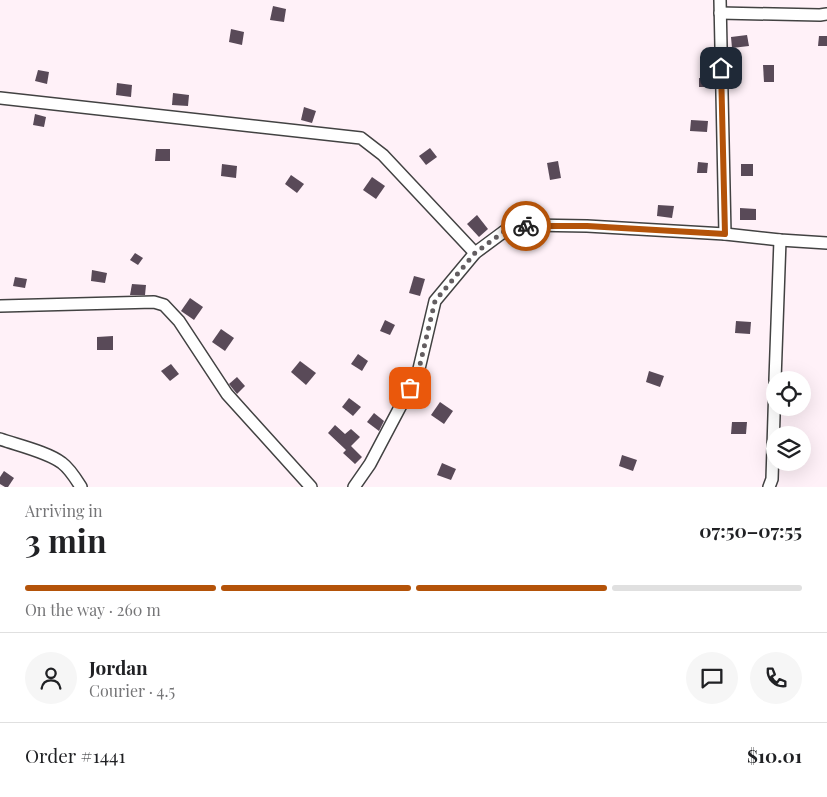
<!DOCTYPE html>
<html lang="en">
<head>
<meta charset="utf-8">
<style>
	body { margin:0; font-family:"Playfair Display",serif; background:#f6f6f6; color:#202124; height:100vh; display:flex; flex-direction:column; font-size:19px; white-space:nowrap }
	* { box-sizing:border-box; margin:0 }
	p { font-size:16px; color:#757577 }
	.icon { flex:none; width:28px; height:28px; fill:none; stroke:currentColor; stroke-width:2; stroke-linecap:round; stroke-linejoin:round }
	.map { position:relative; height:487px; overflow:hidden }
	.drawer { display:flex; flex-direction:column; background:#fff; flex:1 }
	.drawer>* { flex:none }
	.fabs { position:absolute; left:766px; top:371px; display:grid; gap:10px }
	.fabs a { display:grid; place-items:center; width:45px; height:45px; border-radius:50%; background:#fff; box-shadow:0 5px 20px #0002; font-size:25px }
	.pin { position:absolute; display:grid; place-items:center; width:42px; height:42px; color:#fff; margin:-21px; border-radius:10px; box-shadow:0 2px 8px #0006 }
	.courier { position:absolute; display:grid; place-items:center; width:50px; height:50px; margin:-25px; border:4px solid #b45309; border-radius:50%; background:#fff; color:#222; box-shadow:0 1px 6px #0007 }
	.headline em { font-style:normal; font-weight:700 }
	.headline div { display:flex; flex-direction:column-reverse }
	.headline { display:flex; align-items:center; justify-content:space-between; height:85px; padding:0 25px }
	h1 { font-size:32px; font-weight:700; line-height:38px }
	.bar { display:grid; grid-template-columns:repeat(4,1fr); gap:8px 5px; align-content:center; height:60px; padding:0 25px }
	.bar i { height:6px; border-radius:4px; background:#e0e0e0 }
	.bar .selected { background:#b45309 }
	.bar p { grid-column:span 4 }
	.line { display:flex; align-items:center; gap:12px; padding:0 25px; border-top:1px solid #e0e0e0 }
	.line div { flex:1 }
	.round { display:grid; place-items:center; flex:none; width:52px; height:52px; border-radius:26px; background:#f6f6f6 }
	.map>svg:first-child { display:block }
</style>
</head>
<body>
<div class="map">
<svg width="827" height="487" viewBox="0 0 827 487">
	<rect width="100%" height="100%" fill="#fff1f8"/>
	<!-- building -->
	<g fill="#594a58">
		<path d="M 273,6 L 286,9 L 284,22 L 270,20 Z"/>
		<path d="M 231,29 L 244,32 L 242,45 L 229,42 Z"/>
		<path d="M 747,35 L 749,46 L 732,48 L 731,37 Z"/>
		<path d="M 819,36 L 827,36 L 827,46 L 818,46 Z"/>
		<path d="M 763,65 L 774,65 L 774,82 L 764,82 Z"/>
		<path d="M 38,70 L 49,72 L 47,84 L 35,81 Z"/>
		<rect x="699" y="78" width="13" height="9"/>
		<path d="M 117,83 L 132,85 L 131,97 L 116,95 Z"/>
		<path d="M 173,93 L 189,95 L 188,106 L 172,105 Z"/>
		<path d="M 304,107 L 316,111 L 312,123 L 301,120 Z"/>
		<path d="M 35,114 L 46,117 L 44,127 L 33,125 Z"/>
		<path d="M 691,120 L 708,121 L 707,132 L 690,131 Z"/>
		<path d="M 430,148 L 437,157 L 426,165 L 419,156 Z"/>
		<path d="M 156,149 L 170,149 L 170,161 L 155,161 Z"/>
		<path d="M 558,161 L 561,178 L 550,180 L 547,163 Z"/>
		<path d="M 698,162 L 708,163 L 707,173 L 697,173 Z"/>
		<path d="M 222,164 L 237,166 L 236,178 L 221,176 Z"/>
		<rect x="741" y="164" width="12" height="12"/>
		<path d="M 291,175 L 304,184 L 297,193 L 285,184 Z"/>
		<path d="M 372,177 L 385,186 L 376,199 L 363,190 Z"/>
		<path d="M 658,205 L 674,206 L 672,218 L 657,216 Z"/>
		<path d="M 740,208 L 756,209 L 756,220 L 740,220 Z"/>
		<path d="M 477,215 L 488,229 L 479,237 L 467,224 Z"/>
		<path d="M 135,253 L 143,258 L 138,265 L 130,260 Z"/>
		<path d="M 92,270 L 107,273 L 105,283 L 91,281 Z"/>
		<path d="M 414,276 L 425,279 L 420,296 L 409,293 Z"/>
		<path d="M 15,277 L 27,279 L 25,288 L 13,286 Z"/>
		<path d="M 132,284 L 146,285 L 145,295 L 130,295 Z"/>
		<path d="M 190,298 L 203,307 L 194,320 L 181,311 Z"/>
		<path d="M 385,320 L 395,325 L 390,335 L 380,331 Z"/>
		<path d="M 736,321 L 751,322 L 750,334 L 735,333 Z"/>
		<path d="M 221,329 L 234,338 L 225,351 L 212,342 Z"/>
		<path d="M 113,336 L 113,350 L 97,350 L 97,337 Z"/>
		<path d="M 358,354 L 368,361 L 362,371 L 351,364 Z"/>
		<path d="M 300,361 L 316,373 L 306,385 L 291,372 Z"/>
		<path d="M 171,364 L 179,374 L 170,381 L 161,371 Z"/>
		<path d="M 649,371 L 664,376 L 660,387 L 646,382 Z"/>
		<path d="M 237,377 L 245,386 L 237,394 L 229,384 Z"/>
		<path d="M 349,398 L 361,407 L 353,416 L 342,407 Z"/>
		<path d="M 440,402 L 453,411 L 444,424 L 431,415 Z"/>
		<path d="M 374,413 L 384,421 L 379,431 L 367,422 Z"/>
		<path d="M 732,422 L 747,422 L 746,434 L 731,434 Z"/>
		<path d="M 335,425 L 345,434 L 351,429 L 360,437 L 351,446 L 362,457 L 355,464 L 343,453 L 346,450 L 328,433 Z"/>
		<path d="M 622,455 L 637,460 L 633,471 L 619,466 Z"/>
		<path d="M 442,463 L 456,469 L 451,480 L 437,475 Z"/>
		<path d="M 4,471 L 14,478 L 8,487 L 5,487 L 0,484 L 0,477 Z"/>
	</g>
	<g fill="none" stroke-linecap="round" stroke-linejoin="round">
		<defs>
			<g id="minor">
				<path d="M 720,0 L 725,234"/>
				<path d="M 720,13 L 820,15 L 827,14"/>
				<path d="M 0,98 L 361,138 L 383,155 L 475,253"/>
				<path d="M 0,306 L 154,302 L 164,305 L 179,321 L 227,394 L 311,487"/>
				<path d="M 775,380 L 780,240"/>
				<path d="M 0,439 C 17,445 48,452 62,463 C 70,469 76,479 81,487"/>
				<path d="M 354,487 L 370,464 L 418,373 L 435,301 L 475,253 L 506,230 L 528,225 L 587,226 L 725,234 L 780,240 L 827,243"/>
				<path d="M 769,487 L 772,479 L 775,384"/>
			</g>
		</defs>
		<!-- minor casing -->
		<use href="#minor" stroke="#424242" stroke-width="14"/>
		<!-- minor -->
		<use href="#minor" stroke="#fff" stroke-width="11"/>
	</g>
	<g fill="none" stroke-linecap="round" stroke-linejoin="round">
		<!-- done -->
		<path stroke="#635e61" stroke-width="5" stroke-dasharray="0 9" d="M 410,388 L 418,373 L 435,301 L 475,253 L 506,230 L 526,226"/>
		<!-- route -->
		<path stroke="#b45309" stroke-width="6" d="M 526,226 L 587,226 L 725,234 L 721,68"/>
	</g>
</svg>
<div class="fabs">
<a><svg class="icon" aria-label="locate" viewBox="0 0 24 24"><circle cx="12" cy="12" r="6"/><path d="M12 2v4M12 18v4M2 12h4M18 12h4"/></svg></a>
<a><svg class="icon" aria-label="layers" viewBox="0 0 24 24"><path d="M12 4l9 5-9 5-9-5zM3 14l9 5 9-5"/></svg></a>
</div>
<div class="pin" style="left:410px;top:388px;background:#ea580c"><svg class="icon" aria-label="bag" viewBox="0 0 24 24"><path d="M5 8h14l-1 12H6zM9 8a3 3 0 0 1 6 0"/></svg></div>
<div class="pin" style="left:721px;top:68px;background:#1f2937"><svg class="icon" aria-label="home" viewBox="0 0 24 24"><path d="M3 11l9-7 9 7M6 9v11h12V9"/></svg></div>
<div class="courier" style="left:526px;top:226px"><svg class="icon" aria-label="bike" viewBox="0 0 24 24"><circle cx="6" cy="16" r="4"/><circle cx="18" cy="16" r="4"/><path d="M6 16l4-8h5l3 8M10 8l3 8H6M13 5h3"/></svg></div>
</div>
<section class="drawer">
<div class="headline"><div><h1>3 min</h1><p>Arriving in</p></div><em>07:50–07:55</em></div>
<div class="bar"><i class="selected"></i><i class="selected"></i><i class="selected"></i><i></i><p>On the way · 260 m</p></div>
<div class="line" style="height:90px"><a class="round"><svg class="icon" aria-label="person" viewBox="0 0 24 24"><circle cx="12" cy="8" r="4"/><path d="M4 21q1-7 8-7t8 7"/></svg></a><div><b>Jordan</b><p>Courier · 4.5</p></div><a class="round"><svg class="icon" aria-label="chat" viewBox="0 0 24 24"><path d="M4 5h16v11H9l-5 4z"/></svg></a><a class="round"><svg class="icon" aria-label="phone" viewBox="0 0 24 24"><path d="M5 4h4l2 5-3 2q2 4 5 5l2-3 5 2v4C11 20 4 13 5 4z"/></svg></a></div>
<div class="line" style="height:65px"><div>Order #1441</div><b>$10.01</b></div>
</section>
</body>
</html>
